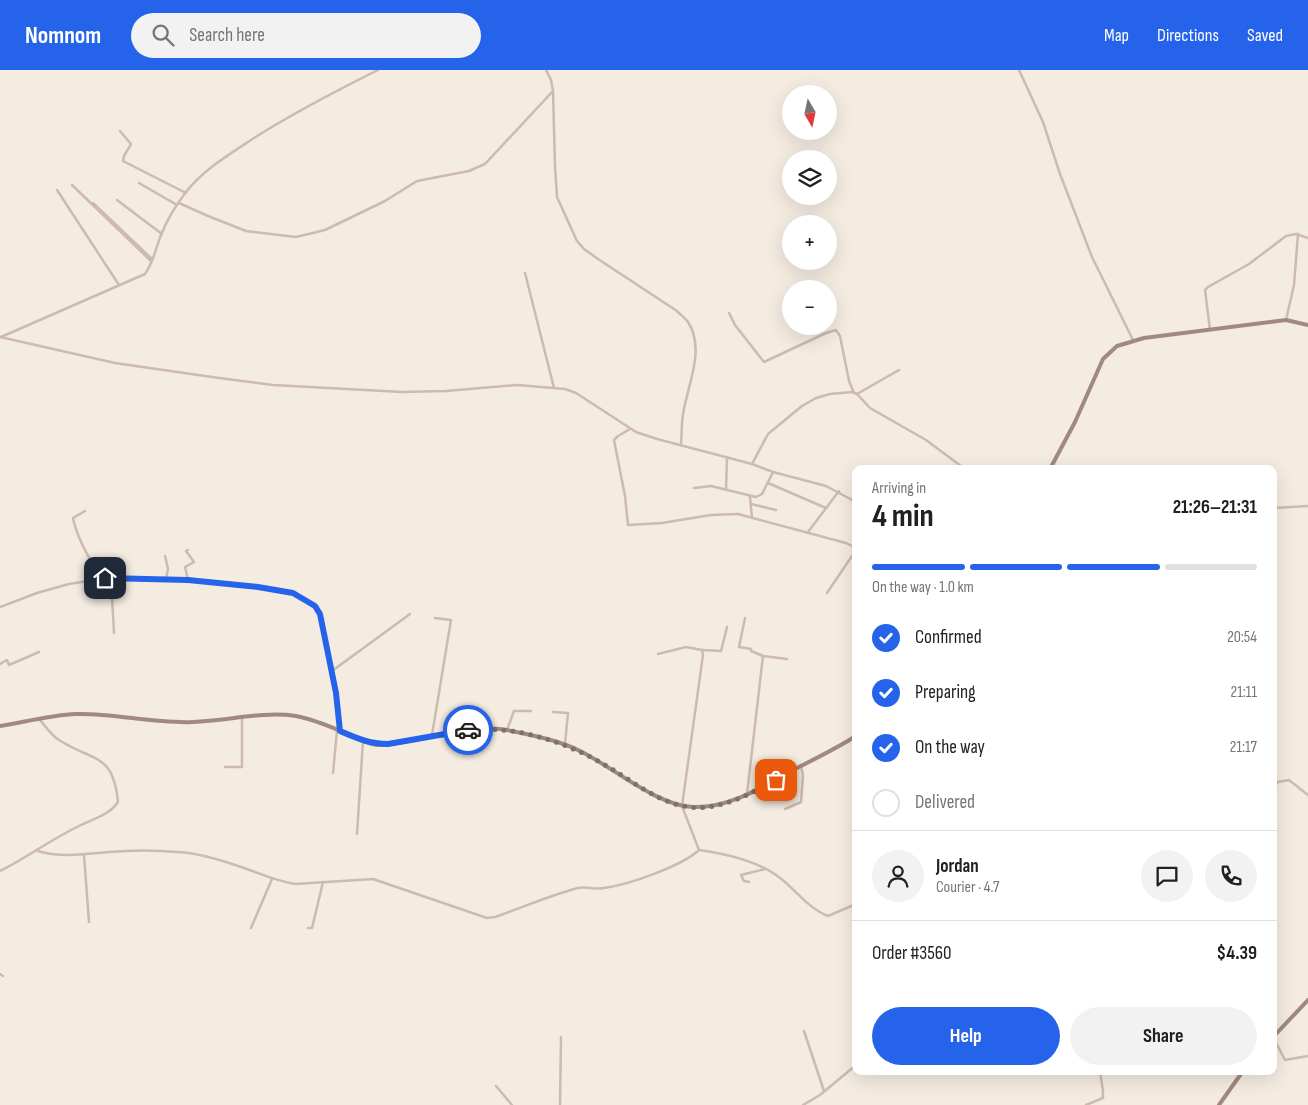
<!DOCTYPE html>
<html lang="en">
<head>
<meta charset="utf-8">
<style>
	body { margin:0; font-family:"Sofia Sans Condensed",sans-serif; background:#f2f2f2; color:#202124; height:100vh; display:flex; flex-direction:column; font-size:19px; white-space:nowrap }
	* { box-sizing:border-box; margin:0 }
	p { font-size:16px; color:#757577 }
	.icon { flex:none; width:28px; height:28px; fill:none; stroke:currentColor; stroke-width:2; stroke-linecap:round; stroke-linejoin:round }
	.map { position:relative; flex:1; overflow:hidden }
	.side { position:absolute; left:852px; top:395px; width:425px; height:610px; display:flex; flex-direction:column; background:#fff; border-radius:10px; box-shadow:0 5px 20px #0002 }
	.side>* { flex:none }
	.needle { width:32px; rotate:171deg }
	.tools { position:absolute; left:782px; top:15px; display:grid; gap:10px }
	.tools a { display:grid; place-items:center; width:55px; height:55px; border-radius:50%; background:#fff; box-shadow:0 5px 20px #0002; font-size:25px }
	.pin { position:absolute; display:grid; place-items:center; width:42px; height:42px; color:#fff; margin:-21px; border-radius:10px; box-shadow:0 2px 8px #0006 }
	.courier { position:absolute; display:grid; place-items:center; width:50px; height:50px; margin:-25px; border:4px solid #2563eb; border-radius:50%; background:#fff; color:#222; box-shadow:0 1px 6px #0007 }
	.overview em { font-style:normal; font-weight:700 }
	.overview div { display:flex; flex-direction:column-reverse }
	.overview { display:flex; align-items:center; justify-content:space-between; height:85px; padding:0 20px }
	h1 { font-size:32px; font-weight:700; line-height:38px }
	.bar { display:grid; grid-template-columns:repeat(4,1fr); gap:8px 5px; align-content:center; height:60px; padding:0 20px }
	.bar i { height:6px; border-radius:4px; background:#e0e0e0 }
	.bar .selected { background:#2563eb }
	.bar p { grid-column:span 4 }
	.line { display:flex; align-items:center; gap:12px; padding:0 20px; border-top:1px solid #e0e0e0 }
	.line div { flex:1 }
	.round { display:grid; place-items:center; flex:none; width:52px; height:52px; border-radius:26px; background:#f2f2f2 }
	ol { padding:0 20px; list-style:none }
	li { display:flex; align-items:center; gap:15px; height:55px }
	li p { margin-inline-start:auto }
	li .icon { padding:5px; border-radius:50%; background:#2563eb; color:#fff; stroke-width:4 }
	li:last-child { color:#757577 }
	li i { width:28px; height:28px; border:2px solid #e0e0e0; border-radius:50% }
	.primary-button { display:flex; gap:10px; margin-top:auto; padding:10px 20px }
	.primary-button a { flex:1; height:58px; border-radius:30px; background:#2563eb; color:#fff; font-size:20px; font-weight:700; line-height:58px; text-align:center }
	.primary-button a+a { background:#f2f2f2; color:#202124 }
	header { display:flex; align-items:center; gap:30px; box-sizing:border-box; height:70px; padding:0 25px; background:#2563eb; color:#fff }
	header strong { font-size:24px }
	nav { display:flex; gap:28px; margin-inline-start:auto; font-size:18px }
	.search { width:350px; height:45px; background:#f2f2f2; display:flex; align-items:center; gap:12px; box-sizing:border-box; padding:0 18px; border-radius:28px; color:#757577; font-size:19px }
	.map>svg:first-child { display:block }
</style>
</head>
<body>
<header>
<strong>Nomnom</strong>
<div class="search"><svg class="icon" aria-label="search" viewBox="0 0 24 24"><circle cx="10" cy="10" r="6"/><path d="M15 15l6 6"/></svg>Search here</div>
<nav><a>Map</a><a>Directions</a><a>Saved</a></nav>
</header>
<div class="map">
<svg width="1308" height="1035" viewBox="0 0 1308 1035">
	<rect width="100%" height="100%" fill="#f4ebe1"/>
	<g fill="none" stroke-linecap="round" stroke-linejoin="round">
		<!-- street -->
		<g stroke="#cdbbac" stroke-width="2.5">
			<path d="M 546,0 L 551,10 L 553,21 L 555,96 L 557,127 L 577,171 L 584,179 L 598,189 L 677,241 C 681,245 685,248 688,252 C 705,278 689,312 684,339 C 681,351 682,363 681,374"/>
			<path d="M 1019,0 L 1043,52 L 1060,104 L 1092,187 L 1133,270"/>
			<path d="M 120,61 L 131,74 L 124,86 L 123,91 L 186,123"/>
			<path d="M 139,113 L 177,135"/>
			<path d="M 72,115 L 151,191"/>
			<path d="M 57,120 L 119,215"/>
			<path d="M 117,130 L 162,164"/>
			<path d="M 93,133 L 152,189"/>
			<path d="M 179,133 L 208,146 L 246,161 L 296,167 L 325,160 L 385,131 L 417,111 L 469,101 L 485,94 L 553,21"/>
			<path d="M 525,203 L 554,318"/>
			<path d="M 729,243 L 735,255 L 764,292 L 826,263 L 836,260 L 840,266 L 849,311 L 854,323"/>
			<path d="M 1286,250 L 1294,215 L 1298,164"/>
			<path d="M 1210,260 L 1205,220 L 1208,217 L 1249,194 L 1286,166 L 1296,164 L 1308,168"/>
			<path d="M 0,267 L 115,293 L 219,308 L 273,315 L 402,322 L 446,321 L 517,315 L 565,319 L 576,323 L 636,362 L 657,369 L 752,394 L 773,402 L 826,416 L 856,432"/>
			<path d="M 1,267 L 145,204 C 153,193 156,178 161,165 C 167,150 176,135 186,122 C 204,99 230,84 254,68 C 295,42 336,21 378,0"/>
			<path d="M 857,324 L 899,300"/>
			<path d="M 630,359 L 618,366 L 614,370 L 625,426 L 628,455 L 662,453 L 711,445 L 738,444 L 846,473 L 856,478"/>
			<path d="M 752,394 L 768,364 L 802,336 L 816,328 L 830,324 L 852,322 L 857,324 L 870,338 L 926,370 L 965,399"/>
			<path d="M 1226,398 L 1227,399"/>
			<path d="M 768,413 L 826,438"/>
			<path d="M 694,418 L 711,416 L 756,427 L 762,424 L 773,402"/>
			<path d="M 726,420 L 727,387"/>
			<path d="M 750,427 L 752,448"/>
			<path d="M 751,434 L 776,440"/>
			<path d="M 1274,438 L 1308,436"/>
			<path d="M 85,441 L 73,448 C 77,469 91,490 100,509"/>
			<path d="M 808,462 L 839,421"/>
			<path d="M 165,486 L 168,499 L 166,509"/>
			<path d="M 111,508 L 114,563"/>
			<path d="M 188,510 L 185,497 L 194,492 L 186,481 L 188,480"/>
			<path d="M 827,523 L 856,480"/>
			<path d="M 0,537 L 37,523 L 69,514 L 100,509 L 188,510 L 258,517 L 293,523 L 315,536 L 320,544 L 336,623 L 340,661"/>
			<path d="M 745,548 L 739,577 L 751,579 L 751,581 L 763,586 L 787,589"/>
			<path d="M 702,580 L 721,581 L 727,557"/>
			<path d="M 658,584 L 686,577 L 702,580 L 703,585 L 682,736 L 699,780 C 726,784 754,790 776,805 C 794,817 807,838 828,846 L 856,834"/>
			<path d="M 0,594 L 7,590 L 9,595 L 39,582"/>
			<path d="M 332,601 L 410,544"/>
			<path d="M 553,642 L 568,643 L 565,674"/>
			<path d="M 507,660 L 514,641 L 531,641"/>
			<path d="M 432,665 L 451,550 L 435,548"/>
			<path d="M 225,697 L 242,697 L 242,647"/>
			<path d="M 333,703 L 337,660"/>
			<path d="M 1274,717 L 1278,712 L 1289,710 L 1308,725"/>
			<path d="M 747,724 L 763,586"/>
			<path d="M 785,739 L 801,732 L 803,705 L 801,696"/>
			<path d="M 357,764 L 363,671"/>
			<path d="M 38,781 C 61,788 85,784 109,782 C 131,780 155,780 178,782 C 199,783 221,790 241,797 C 259,803 275,811 295,814 L 373,809 L 487,848 L 495,847 C 521,838 551,825 578,818 C 586,816 595,820 604,818 C 628,815 682,796 699,780"/>
			<path d="M 84,785 L 89,852"/>
			<path d="M 0,801 C 26,788 49,771 75,758 C 89,750 109,746 118,732 C 113,682 93,692 59,670 C 51,665 46,657 40,650"/>
			<path d="M 749,812 L 744,811 L 741,805 L 765,799"/>
			<path d="M 251,858 L 272,809"/>
			<path d="M 308,858 L 312,858 L 323,812"/>
			<path d="M 0,904 L 3,906"/>
			<path d="M 804,961 L 824,1021"/>
			<path d="M 1274,969 L 1285,990 L 1308,986"/>
			<path d="M 496,1016 L 512,1035"/>
			<path d="M 560,1035 L 561,967"/>
			<path d="M 803,1035 L 820,1025 L 856,995"/>
			<path d="M 1086,1035 L 1103,1028 L 1103,1021 L 1100,1001"/>
		</g>
		<!-- secondary -->
		<g stroke="#a18a7d" stroke-width="4">
			<path d="M 1050,399 L 1075,352 L 1103,289 L 1117,276 L 1144,268 L 1286,250 L 1308,255"/>
			<path d="M 0,656 C 25,652 51,645 76,644 C 115,643 154,654 193,652 C 228,651 262,641 296,646 C 312,649 329,656 343,662 C 354,667 365,674 377,675 C 388,675 398,673 409,671 C 440,665 475,654 507,660 C 531,665 558,670 580,681 C 613,697 657,736 693,737 C 731,738 764,716 797,698 C 817,688 837,678 856,666"/>
			<path d="M 1274,966 L 1308,930"/>
			<path d="M 1219,1035 L 1243,1001"/>
		</g>
	</g>
	<g fill="none" stroke-linecap="round" stroke-linejoin="round">
		<!-- done -->
		<path stroke="#7c716b" stroke-width="5" stroke-dasharray="0 9" d="M 468,660 C 520,655 572,674 615,701 C 636,714 658,731 683,736 C 716,743 748,725 776,710"/>
		<!-- route -->
		<path stroke="#2563eb" stroke-width="6" d="M 105,508 L 188,510 L 258,517 L 293,523 L 315,536 L 320,544 L 336,623 L 340,661 C 356,668 370,674 388,674 L 468,660"/>
	</g>
</svg>
<div class="tools">
<a><svg class="needle" viewBox="-14 -14 28 28"><path d="M0-13l5 13h-10z" fill="#e53935"/><path d="M0 13l5-13h-10z" fill="#757577"/></svg></a>
<a><svg class="icon" aria-label="layers" viewBox="0 0 24 24"><path d="M12 4l9 5-9 5-9-5zM3 14l9 5 9-5"/></svg></a>
<a>+</a>
<a>−</a>
</div>
<div class="pin" style="left:776px;top:710px;background:#ea580c"><svg class="icon" aria-label="bag" viewBox="0 0 24 24"><path d="M5 8h14l-1 12H6zM9 8a3 3 0 0 1 6 0"/></svg></div>
<div class="pin" style="left:105px;top:508px;background:#1f2937"><svg class="icon" aria-label="home" viewBox="0 0 24 24"><path d="M3 11l9-7 9 7M6 9v11h12V9"/></svg></div>
<div class="courier" style="left:468px;top:660px"><svg class="icon" aria-label="car" viewBox="0 0 24 24"><path d="M5 17H2v-5l4-1 3-4h7l3 4 3 1v5h-3M9 17h6M6 11h13"/><circle cx="7" cy="17" r="2"/><circle cx="17" cy="17" r="2"/></svg></div>
<section class="side">
<div class="overview"><div><h1>4 min</h1><p>Arriving in</p></div><em>21:26–21:31</em></div>
<div class="bar"><i class="selected"></i><i class="selected"></i><i class="selected"></i><i></i><p>On the way · 1.0 km</p></div>
<ol>
<li><svg class="icon" aria-label="check" viewBox="0 0 24 24"><path d="M5 12l5 5 9-10"/></svg>Confirmed<p>20:54</p></li>
<li><svg class="icon" aria-label="check" viewBox="0 0 24 24"><path d="M5 12l5 5 9-10"/></svg>Preparing<p>21:11</p></li>
<li><svg class="icon" aria-label="check" viewBox="0 0 24 24"><path d="M5 12l5 5 9-10"/></svg>On the way<p>21:17</p></li>
<li><i></i>Delivered</li>
</ol>
<div class="line" style="height:90px"><a class="round"><svg class="icon" aria-label="person" viewBox="0 0 24 24"><circle cx="12" cy="8" r="4"/><path d="M4 21q1-7 8-7t8 7"/></svg></a><div><b>Jordan</b><p>Courier · 4.7</p></div><a class="round"><svg class="icon" aria-label="chat" viewBox="0 0 24 24"><path d="M4 5h16v11H9l-5 4z"/></svg></a><a class="round"><svg class="icon" aria-label="phone" viewBox="0 0 24 24"><path d="M5 4h4l2 5-3 2q2 4 5 5l2-3 5 2v4C11 20 4 13 5 4z"/></svg></a></div>
<div class="line" style="height:65px"><div>Order #3560</div><b>$4.39</b></div>
<div class="primary-button"><a>Help</a><a>Share</a></div>
</section>
</div>
</body>
</html>
